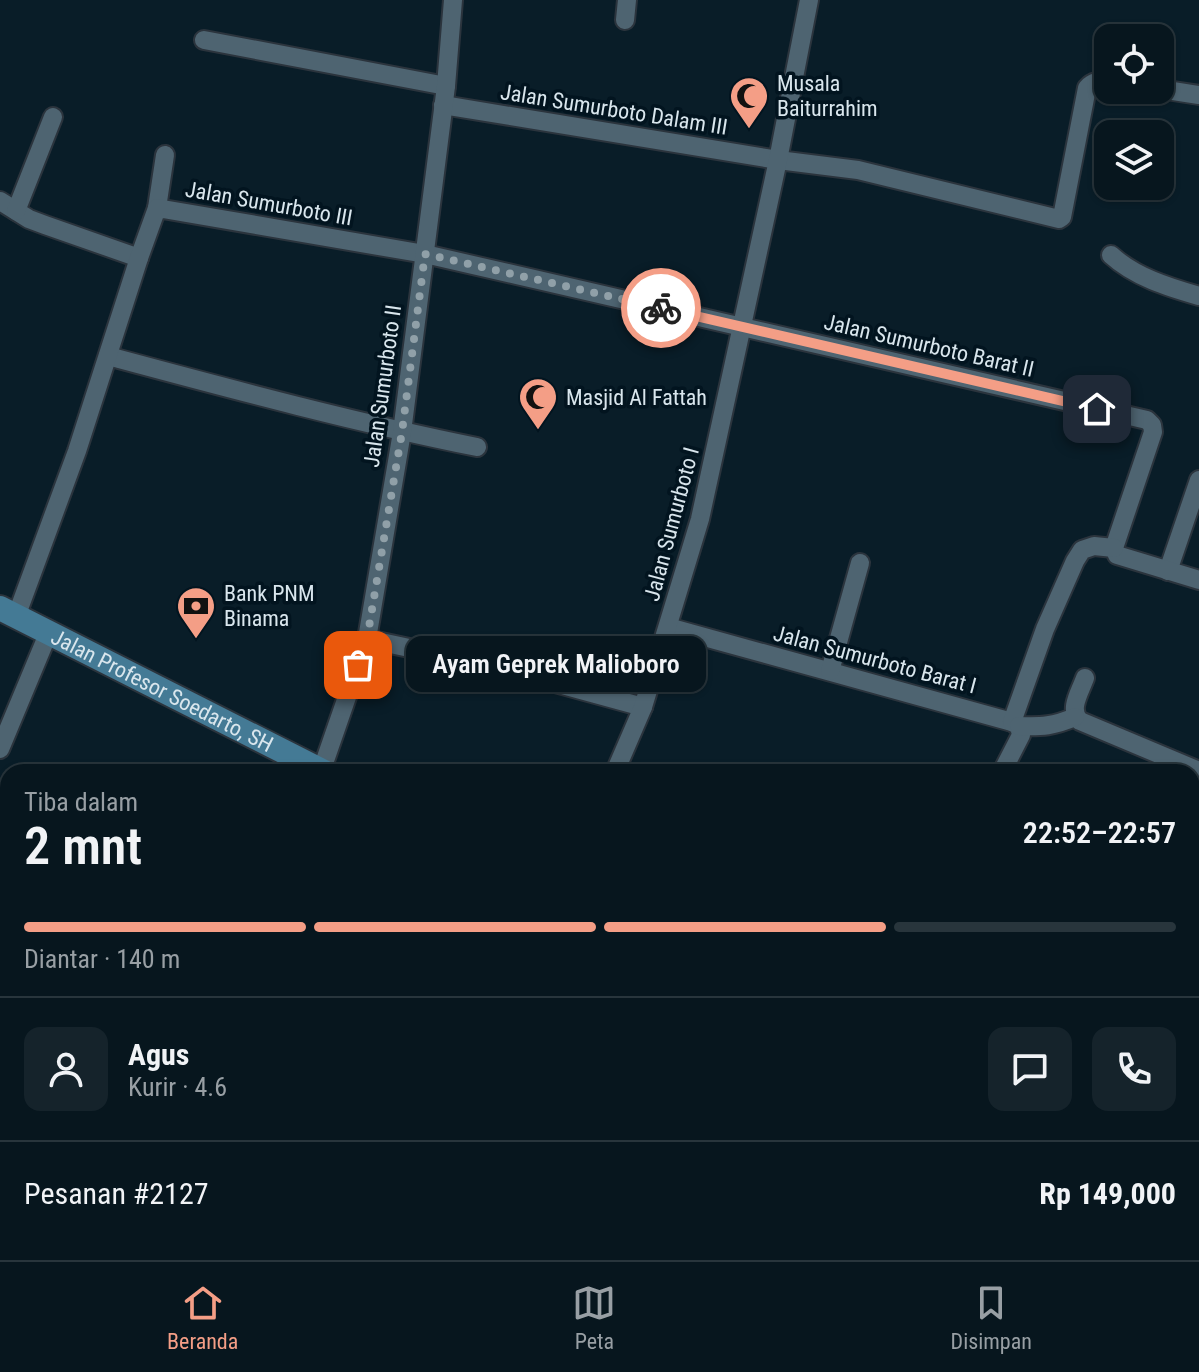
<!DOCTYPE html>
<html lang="id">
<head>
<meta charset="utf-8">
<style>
	body { margin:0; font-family:"Roboto Condensed",sans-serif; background:#15232b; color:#f1f3f6; height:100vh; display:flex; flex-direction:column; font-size:30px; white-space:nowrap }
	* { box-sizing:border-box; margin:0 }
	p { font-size:26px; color:#989fa4 }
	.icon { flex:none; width:44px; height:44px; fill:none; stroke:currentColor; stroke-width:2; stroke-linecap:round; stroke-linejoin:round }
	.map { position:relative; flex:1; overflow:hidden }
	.details { position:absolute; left:0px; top:764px; width:1200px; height:496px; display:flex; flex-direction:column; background:#07161e; border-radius:24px 24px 0 0; box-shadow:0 2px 6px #0004,0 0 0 2px #28353c }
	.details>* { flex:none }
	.buttons { position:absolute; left:1094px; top:24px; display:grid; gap:16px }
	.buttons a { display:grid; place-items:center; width:80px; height:80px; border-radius:16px; background:#07161e; box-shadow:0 2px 6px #0004,0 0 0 2px #28353c; font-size:40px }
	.pin { position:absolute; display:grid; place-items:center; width:68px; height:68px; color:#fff; margin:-34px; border-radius:16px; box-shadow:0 4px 12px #0006 }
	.courier { position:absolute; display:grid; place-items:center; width:80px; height:80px; margin:-40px; border:6px solid #f49e86; border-radius:50%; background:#fff; color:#222; box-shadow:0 2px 10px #0007 }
	.bubble { position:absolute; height:56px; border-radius:16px; background:#07161e; box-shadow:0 2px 6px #0004,0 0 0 2px #28353c; font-size:26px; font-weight:600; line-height:56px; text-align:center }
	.overview em { font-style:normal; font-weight:600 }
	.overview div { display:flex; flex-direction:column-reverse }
	.overview { display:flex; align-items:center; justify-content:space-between; height:136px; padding:0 24px }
	h1 { font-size:52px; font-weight:600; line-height:60px }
	.bar { display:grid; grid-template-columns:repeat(4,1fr); gap:12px 8px; align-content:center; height:96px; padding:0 24px }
	.bar i { height:10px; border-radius:6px; background:#28353c }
	.bar .current { background:#f49e86 }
	.bar p { grid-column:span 4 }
	.line { display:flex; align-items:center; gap:20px; padding:0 24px; border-top:2px solid #28353c }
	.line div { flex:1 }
	.round { display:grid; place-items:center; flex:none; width:84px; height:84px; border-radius:16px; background:#15232b }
	.tab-bar { display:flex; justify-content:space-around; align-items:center; height:112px; border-top:2px solid #28353c; background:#07161e; font-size:22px; color:#989fa4 }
	.tab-bar a { display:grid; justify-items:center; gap:4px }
	.tab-bar .current { color:#f49e86 }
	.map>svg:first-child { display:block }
</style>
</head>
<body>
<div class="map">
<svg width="1199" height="1260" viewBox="0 0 1199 1260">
	<rect width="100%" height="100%" fill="#091d28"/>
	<!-- green -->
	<path fill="#491607" d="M 65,1252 L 171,1252 L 168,1260 L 62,1260 Z"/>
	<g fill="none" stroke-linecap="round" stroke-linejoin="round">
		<defs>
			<g id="street">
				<path d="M 625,20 L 627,0"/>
				<path d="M 204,40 L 446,86"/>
				<path d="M 1160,89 L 1199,95"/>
				<path d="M 443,105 L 778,160 L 858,170 L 1059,219 L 1062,217 L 1087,88 C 1093,81 1099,81 1108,82"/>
				<path d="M 0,201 L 29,219 L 45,225 L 139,258"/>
				<path d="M 157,208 L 165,155"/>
				<path d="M 16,211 L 53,117"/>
				<path d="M 1111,255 C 1135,277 1168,287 1199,296"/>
				<path d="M 108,356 C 231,389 353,422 477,447"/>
				<path d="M 1168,571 L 1199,480"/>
				<path d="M 16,617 L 77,451 L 139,258 L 157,208 L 425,254 L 1147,420 L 1152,425 L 1153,432 L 1114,548 L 1117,555 L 1199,580"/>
				<path d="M 668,627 L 1012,722 L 1019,726 L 1021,735 L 1002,772"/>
				<path d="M 367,639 L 489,665 L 643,707"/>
				<path d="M 830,671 L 860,563"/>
				<path d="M 1085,678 C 1080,692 1068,710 1080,721 L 1199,771"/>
				<path d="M 1012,722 L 1045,629 L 1075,561 L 1082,550 L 1094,546 L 1114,548"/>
				<path d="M 1019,726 C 1042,727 1054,726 1075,717"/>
				<path d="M 0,749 L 48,634"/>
				<path d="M 321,772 L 367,639 L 402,432 L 446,86 L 453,0"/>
				<path d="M 615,772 L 643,707 L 700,519 L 778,160 L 809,0"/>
				<path d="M 1192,979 L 1199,964"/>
				<path d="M 0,1026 L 8,1033"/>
				<path d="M 0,1210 L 8,1196"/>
				<path d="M 702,1252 L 716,1260"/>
				<path d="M 555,1255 L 567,1260"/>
				<path d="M 97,1260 L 100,1252"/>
				<path d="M 222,1260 L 222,1252"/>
				<path d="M 1035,1260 L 1039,1252"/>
			</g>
			<g id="secondary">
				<path id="s1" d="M 0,608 L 324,772"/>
				<path d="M 1192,1204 L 1199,1208"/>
			</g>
		</defs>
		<!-- street casing -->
		<use href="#street" stroke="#2b343d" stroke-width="22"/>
		<!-- secondary casing -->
		<use href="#secondary" stroke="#2b343d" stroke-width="28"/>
		<!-- street -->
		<use href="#street" stroke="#4e6471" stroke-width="18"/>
		<!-- secondary -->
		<use href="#secondary" stroke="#447a95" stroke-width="24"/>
	</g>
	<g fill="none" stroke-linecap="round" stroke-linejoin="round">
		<!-- done -->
		<path stroke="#90a0a8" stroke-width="8" stroke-dasharray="0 14.4" d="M 358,665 L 367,639 L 402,432 L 425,254 L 661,308"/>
		<!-- route -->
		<path stroke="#f49e86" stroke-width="10" d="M 661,308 L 1097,409"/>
	</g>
	<!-- icons -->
	<defs>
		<symbol id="mosque-pin" viewBox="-11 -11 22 30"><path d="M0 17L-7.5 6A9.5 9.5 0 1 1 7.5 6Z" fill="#f49e86" stroke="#02141f"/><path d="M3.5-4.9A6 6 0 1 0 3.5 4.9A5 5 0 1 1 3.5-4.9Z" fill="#111"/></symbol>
		<symbol id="bank-pin" viewBox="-11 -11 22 30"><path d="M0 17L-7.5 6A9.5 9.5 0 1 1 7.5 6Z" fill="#f49e86" stroke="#02141f"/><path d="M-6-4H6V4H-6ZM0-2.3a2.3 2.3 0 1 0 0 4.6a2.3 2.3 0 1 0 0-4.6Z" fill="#111"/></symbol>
	</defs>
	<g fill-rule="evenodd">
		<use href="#mosque-pin" x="727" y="74" width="44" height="60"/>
		<use href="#mosque-pin" x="516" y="375" width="44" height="60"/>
		<use href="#bank-pin" x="174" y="584" width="44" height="60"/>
	</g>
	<g text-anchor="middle" stroke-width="7" stroke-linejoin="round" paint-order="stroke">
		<!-- poi labels -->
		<g font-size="22" fill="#d9e6ed" stroke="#02141f" text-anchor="start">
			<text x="777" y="91">Musala<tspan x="777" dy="25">Baiturrahim</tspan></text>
			<text x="566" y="405">Masjid Al Fattah</text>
			<text x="224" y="601">Bank PNM<tspan x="224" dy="25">Binama</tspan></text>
		</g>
		<!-- street labels -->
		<g font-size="22" fill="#d9e6ed" stroke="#02141f">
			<text transform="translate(614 109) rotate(9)" y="8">Jalan Sumurboto Dalam III</text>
			<text transform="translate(269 203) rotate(10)" y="8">Jalan Sumurboto III</text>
			<text transform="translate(929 345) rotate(13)" y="8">Jalan Sumurboto Barat II</text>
			<text transform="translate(382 386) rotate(-82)" y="8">Jalan Sumurboto II</text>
			<text transform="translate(671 524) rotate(-75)" y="8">Jalan Sumurboto I</text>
			<text transform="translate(875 659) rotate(15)" y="8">Jalan Sumurboto Barat I</text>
			<text dy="8" stroke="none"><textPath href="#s1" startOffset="182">Jalan Profesor Soedarto, SH</textPath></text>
		</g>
	</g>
</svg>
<div class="buttons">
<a><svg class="icon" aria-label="locate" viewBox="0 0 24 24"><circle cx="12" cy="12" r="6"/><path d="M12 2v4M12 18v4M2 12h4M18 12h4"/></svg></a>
<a><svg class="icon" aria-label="layers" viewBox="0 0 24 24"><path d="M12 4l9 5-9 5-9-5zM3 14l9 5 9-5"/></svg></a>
</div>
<div class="pin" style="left:358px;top:665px;background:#ea580c"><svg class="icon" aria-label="bag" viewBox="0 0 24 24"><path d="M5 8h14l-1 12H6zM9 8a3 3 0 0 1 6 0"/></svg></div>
<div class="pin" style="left:1097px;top:409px;background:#1f2937"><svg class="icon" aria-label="home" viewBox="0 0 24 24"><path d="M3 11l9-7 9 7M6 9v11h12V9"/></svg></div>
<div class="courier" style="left:661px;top:308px"><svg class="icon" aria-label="bike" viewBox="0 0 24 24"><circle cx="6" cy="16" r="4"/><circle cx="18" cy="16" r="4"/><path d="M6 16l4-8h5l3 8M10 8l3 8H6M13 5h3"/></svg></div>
<div class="bubble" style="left:406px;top:636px;width:300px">Ayam Geprek Malioboro</div>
<section class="details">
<div class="overview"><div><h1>2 mnt</h1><p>Tiba dalam</p></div><em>22:52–22:57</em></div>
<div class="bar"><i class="current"></i><i class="current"></i><i class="current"></i><i></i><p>Diantar · 140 m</p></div>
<div class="line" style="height:144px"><a class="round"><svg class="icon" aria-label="person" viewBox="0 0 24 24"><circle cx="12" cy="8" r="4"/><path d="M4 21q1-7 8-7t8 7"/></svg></a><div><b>Agus</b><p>Kurir · 4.6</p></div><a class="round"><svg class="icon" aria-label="chat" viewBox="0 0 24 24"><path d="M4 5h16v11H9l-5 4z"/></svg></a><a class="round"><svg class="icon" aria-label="phone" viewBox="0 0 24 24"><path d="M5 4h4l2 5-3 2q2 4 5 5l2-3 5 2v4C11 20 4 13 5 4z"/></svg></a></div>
<div class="line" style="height:104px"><div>Pesanan #2127</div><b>Rp 149,000</b></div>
</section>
</div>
<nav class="tab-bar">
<a class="current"><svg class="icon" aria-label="home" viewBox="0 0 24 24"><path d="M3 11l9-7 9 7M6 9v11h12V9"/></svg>Beranda</a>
<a><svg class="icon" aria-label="map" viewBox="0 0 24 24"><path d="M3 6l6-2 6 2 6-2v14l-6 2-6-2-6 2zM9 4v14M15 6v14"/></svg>Peta</a>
<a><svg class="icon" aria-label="saved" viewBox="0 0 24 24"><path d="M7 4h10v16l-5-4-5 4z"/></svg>Disimpan</a>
</nav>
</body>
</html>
